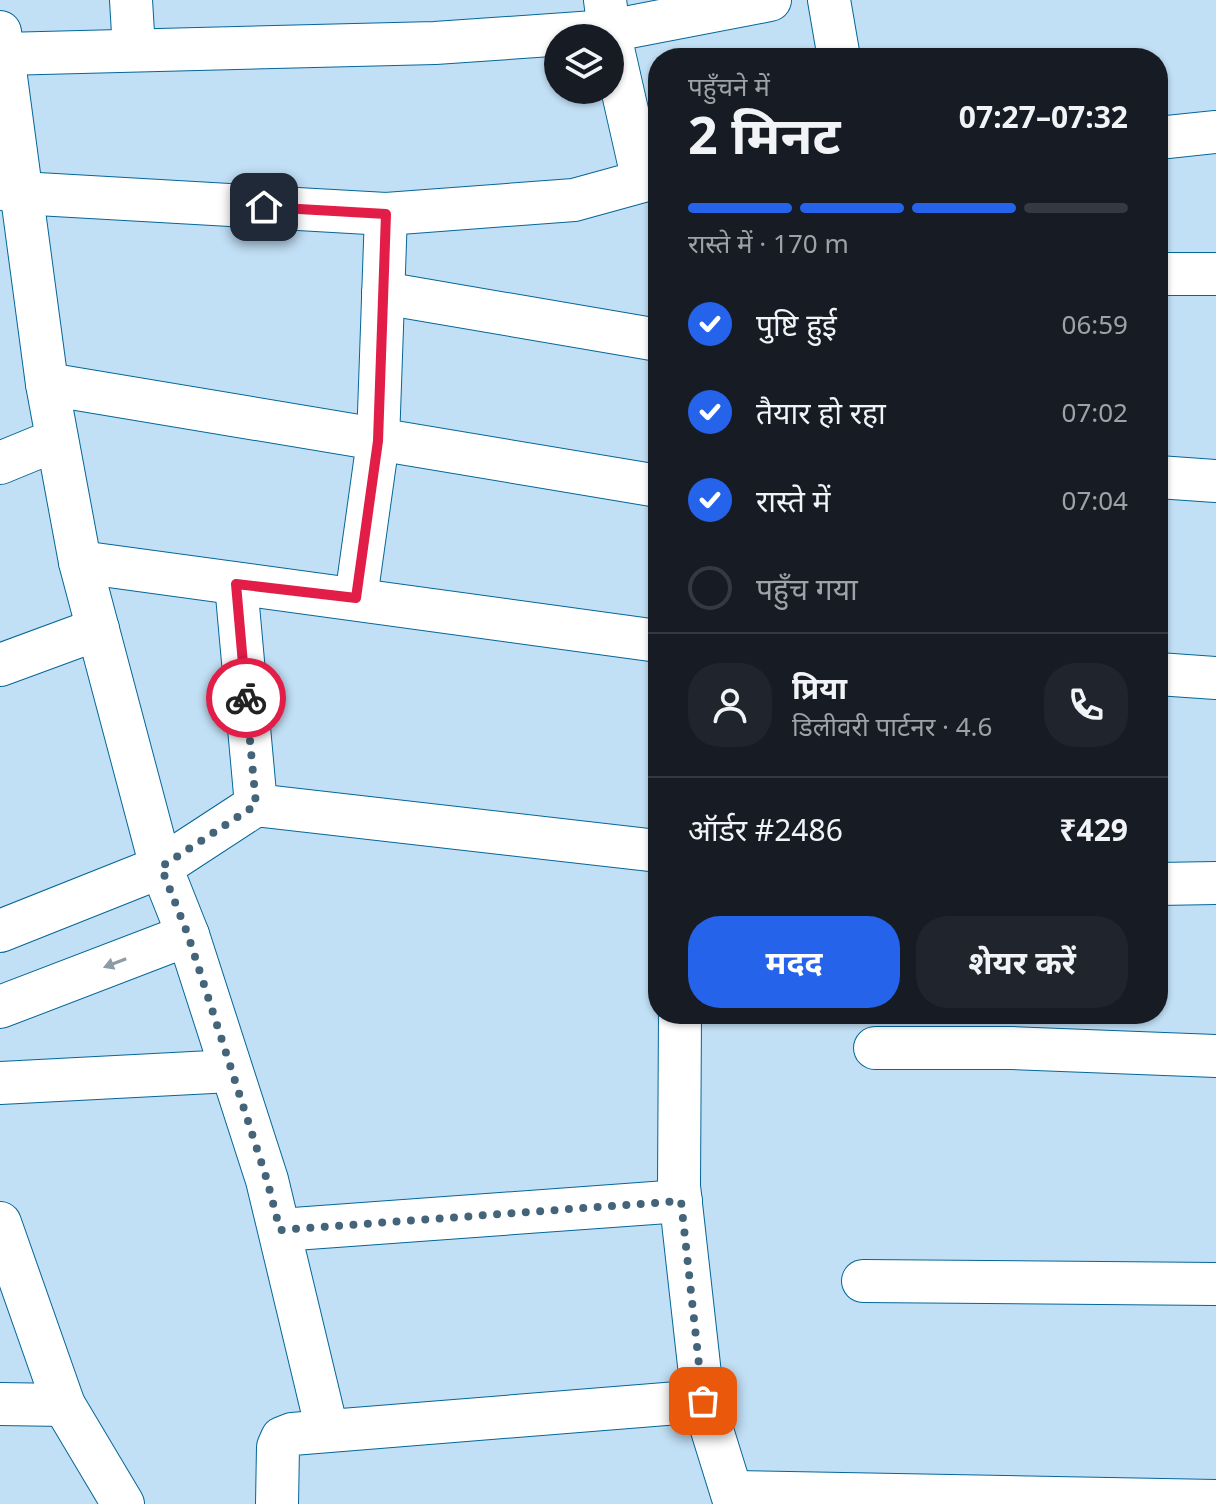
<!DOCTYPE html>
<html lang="hi">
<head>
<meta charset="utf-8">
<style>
	body { margin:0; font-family:"Noto Sans","Noto Sans Devanagari",sans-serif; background:#20242c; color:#f1f3f6; height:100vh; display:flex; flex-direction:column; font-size:30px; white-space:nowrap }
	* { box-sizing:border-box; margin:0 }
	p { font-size:26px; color:#9ea1a6 }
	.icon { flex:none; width:44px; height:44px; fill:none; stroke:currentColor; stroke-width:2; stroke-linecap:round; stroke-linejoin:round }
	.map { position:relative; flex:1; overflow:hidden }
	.sheet { position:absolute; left:648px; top:48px; width:520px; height:976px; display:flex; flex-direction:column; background:#171b24; border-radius:32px; box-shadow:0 2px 6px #0004 }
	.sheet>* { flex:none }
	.fabs { position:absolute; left:544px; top:24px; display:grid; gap:16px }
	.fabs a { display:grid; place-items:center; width:80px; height:80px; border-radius:50%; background:#171b24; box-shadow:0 2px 6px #0004; font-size:40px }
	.pin { position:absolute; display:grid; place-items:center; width:68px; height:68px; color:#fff; margin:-34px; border-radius:16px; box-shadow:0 4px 12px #0006 }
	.courier { position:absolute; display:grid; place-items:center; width:80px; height:80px; margin:-40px; border:6px solid #e11d48; border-radius:50%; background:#fff; color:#222; box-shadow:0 2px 10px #0007 }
	.overview em { font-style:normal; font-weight:700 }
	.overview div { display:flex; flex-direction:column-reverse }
	.overview { display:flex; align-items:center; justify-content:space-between; height:136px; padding:0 40px }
	h1 { font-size:52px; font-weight:700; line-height:60px }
	.bar { display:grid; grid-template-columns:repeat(4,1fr); gap:12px 8px; align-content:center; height:96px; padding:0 40px }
	.bar i { height:10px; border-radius:6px; background:#363941 }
	.bar .on { background:#2563eb }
	.bar p { grid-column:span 4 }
	.line { display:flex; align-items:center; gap:20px; padding:0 40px; border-top:2px solid #363941 }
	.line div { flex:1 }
	.round { display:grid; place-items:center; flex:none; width:84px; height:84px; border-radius:32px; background:#20242c }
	ol { padding:0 40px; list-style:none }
	li { display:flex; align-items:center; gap:24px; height:88px }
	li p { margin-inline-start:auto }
	li .icon { padding:8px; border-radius:50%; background:#2563eb; color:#fff; stroke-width:4 }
	li:last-child { color:#9ea1a6 }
	li i { width:44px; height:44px; border:4px solid #363941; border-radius:50% }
	.action { display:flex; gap:16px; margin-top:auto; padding:16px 40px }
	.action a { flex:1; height:92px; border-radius:32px; background:#2563eb; color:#fff; font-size:32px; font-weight:700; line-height:92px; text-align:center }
	.action a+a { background:#20242c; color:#f1f3f6 }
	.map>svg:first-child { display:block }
</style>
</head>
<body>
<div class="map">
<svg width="1216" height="1504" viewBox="0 0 1216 1504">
	<rect width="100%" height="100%" fill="#c1dff5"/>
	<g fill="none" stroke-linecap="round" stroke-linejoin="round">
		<defs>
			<g id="minor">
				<path d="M 131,0 L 134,50"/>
				<path d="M 829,0 L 839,58"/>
				<path d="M 0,32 L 47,384 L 80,562 L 161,867 L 188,935 L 267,1180 L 327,1430"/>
				<path d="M 3,54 L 435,43 L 609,31 L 770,0"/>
				<path d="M 1158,138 L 1216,132"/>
				<path d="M 0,188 L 20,193 L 386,214 L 574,200 L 643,181 L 609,31 L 605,0"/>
				<path d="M 1158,274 L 1216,274"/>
				<path d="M 383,293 L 658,340"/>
				<path d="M 47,384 L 658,486"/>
				<path d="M 0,463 L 56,440"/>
				<path d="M 1158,477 L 1216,481"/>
				<path d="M 80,562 L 658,641"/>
				<path d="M 236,584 L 256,805"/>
				<path d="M 356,598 L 378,441 L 386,214"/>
				<path d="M 0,665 L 98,629"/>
				<path d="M 1158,674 L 1216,678"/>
				<path d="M 1158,884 L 1216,883"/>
				<path d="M 0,931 L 161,867 L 256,805 L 658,851"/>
				<path d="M 0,1007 L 188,935"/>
				<path d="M 680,1014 L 679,1186 L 703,1401 L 735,1504"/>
				<path d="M 875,1048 L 1012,1048 L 1216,1056"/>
				<path d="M 0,1083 L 231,1071"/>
				<path d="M 0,1223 L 64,1405 L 123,1504"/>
				<path d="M 280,1230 L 681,1201"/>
				<path d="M 863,1281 L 1216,1284"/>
				<path d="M 0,1404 L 64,1405"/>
				<path d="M 732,1492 L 1216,1501"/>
				<path d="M 277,1504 L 278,1447 L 282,1438 L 292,1434 L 703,1401"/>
			</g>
		</defs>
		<!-- minor casing -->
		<use href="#minor" stroke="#046798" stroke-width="44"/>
		<!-- minor -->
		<use href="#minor" stroke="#fff" stroke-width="42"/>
	</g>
	<!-- one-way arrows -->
	<defs><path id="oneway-solid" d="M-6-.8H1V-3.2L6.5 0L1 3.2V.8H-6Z" transform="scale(2)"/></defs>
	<use fill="#8c9ca5" href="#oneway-solid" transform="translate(115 963) rotate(159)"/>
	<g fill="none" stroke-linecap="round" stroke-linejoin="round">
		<!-- done -->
		<path stroke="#44647a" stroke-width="8" stroke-dasharray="0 14.4" d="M 246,698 L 256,805 L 161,867 L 188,935 L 267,1180 L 280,1230 L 681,1201 L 703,1401"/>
		<!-- route -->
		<path stroke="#e11d48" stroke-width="10" d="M 246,698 L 236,584 L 356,598 L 378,441 L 386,214 L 264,207"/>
	</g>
</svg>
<div class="fabs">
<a><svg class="icon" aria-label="layers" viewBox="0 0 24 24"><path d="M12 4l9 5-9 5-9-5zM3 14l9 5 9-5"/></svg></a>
</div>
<div class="pin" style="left:703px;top:1401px;background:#ea580c"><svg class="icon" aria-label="bag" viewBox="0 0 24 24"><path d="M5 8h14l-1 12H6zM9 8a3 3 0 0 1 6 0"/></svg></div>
<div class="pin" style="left:264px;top:207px;background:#1f2937"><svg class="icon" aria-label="home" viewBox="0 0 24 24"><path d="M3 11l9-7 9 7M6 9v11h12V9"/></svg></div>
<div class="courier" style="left:246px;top:698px"><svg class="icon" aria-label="bike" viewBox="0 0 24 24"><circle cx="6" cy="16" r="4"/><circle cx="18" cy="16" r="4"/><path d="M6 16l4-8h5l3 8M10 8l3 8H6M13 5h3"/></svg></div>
<section class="sheet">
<div class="overview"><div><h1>2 मिनट</h1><p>पहुँचने में</p></div><em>07:27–07:32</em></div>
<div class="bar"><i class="on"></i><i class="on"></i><i class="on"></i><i></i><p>रास्ते में · 170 m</p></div>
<ol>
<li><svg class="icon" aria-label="check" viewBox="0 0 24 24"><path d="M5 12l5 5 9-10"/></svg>पुष्टि हुई<p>06:59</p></li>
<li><svg class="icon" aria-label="check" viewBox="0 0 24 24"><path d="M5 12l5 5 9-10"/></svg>तैयार हो रहा<p>07:02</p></li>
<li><svg class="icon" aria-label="check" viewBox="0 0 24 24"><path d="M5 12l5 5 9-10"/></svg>रास्ते में<p>07:04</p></li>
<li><i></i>पहुँच गया</li>
</ol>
<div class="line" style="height:144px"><a class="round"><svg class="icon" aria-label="person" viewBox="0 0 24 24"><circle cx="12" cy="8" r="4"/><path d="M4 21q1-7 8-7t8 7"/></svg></a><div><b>प्रिया</b><p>डिलीवरी पार्टनर · 4.6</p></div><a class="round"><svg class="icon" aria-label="phone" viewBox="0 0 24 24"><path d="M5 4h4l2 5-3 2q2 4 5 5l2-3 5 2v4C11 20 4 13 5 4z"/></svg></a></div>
<div class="line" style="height:104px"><div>ऑर्डर #2486</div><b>₹429</b></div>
<div class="action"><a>मदद</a><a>शेयर करें</a></div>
</section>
</div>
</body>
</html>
